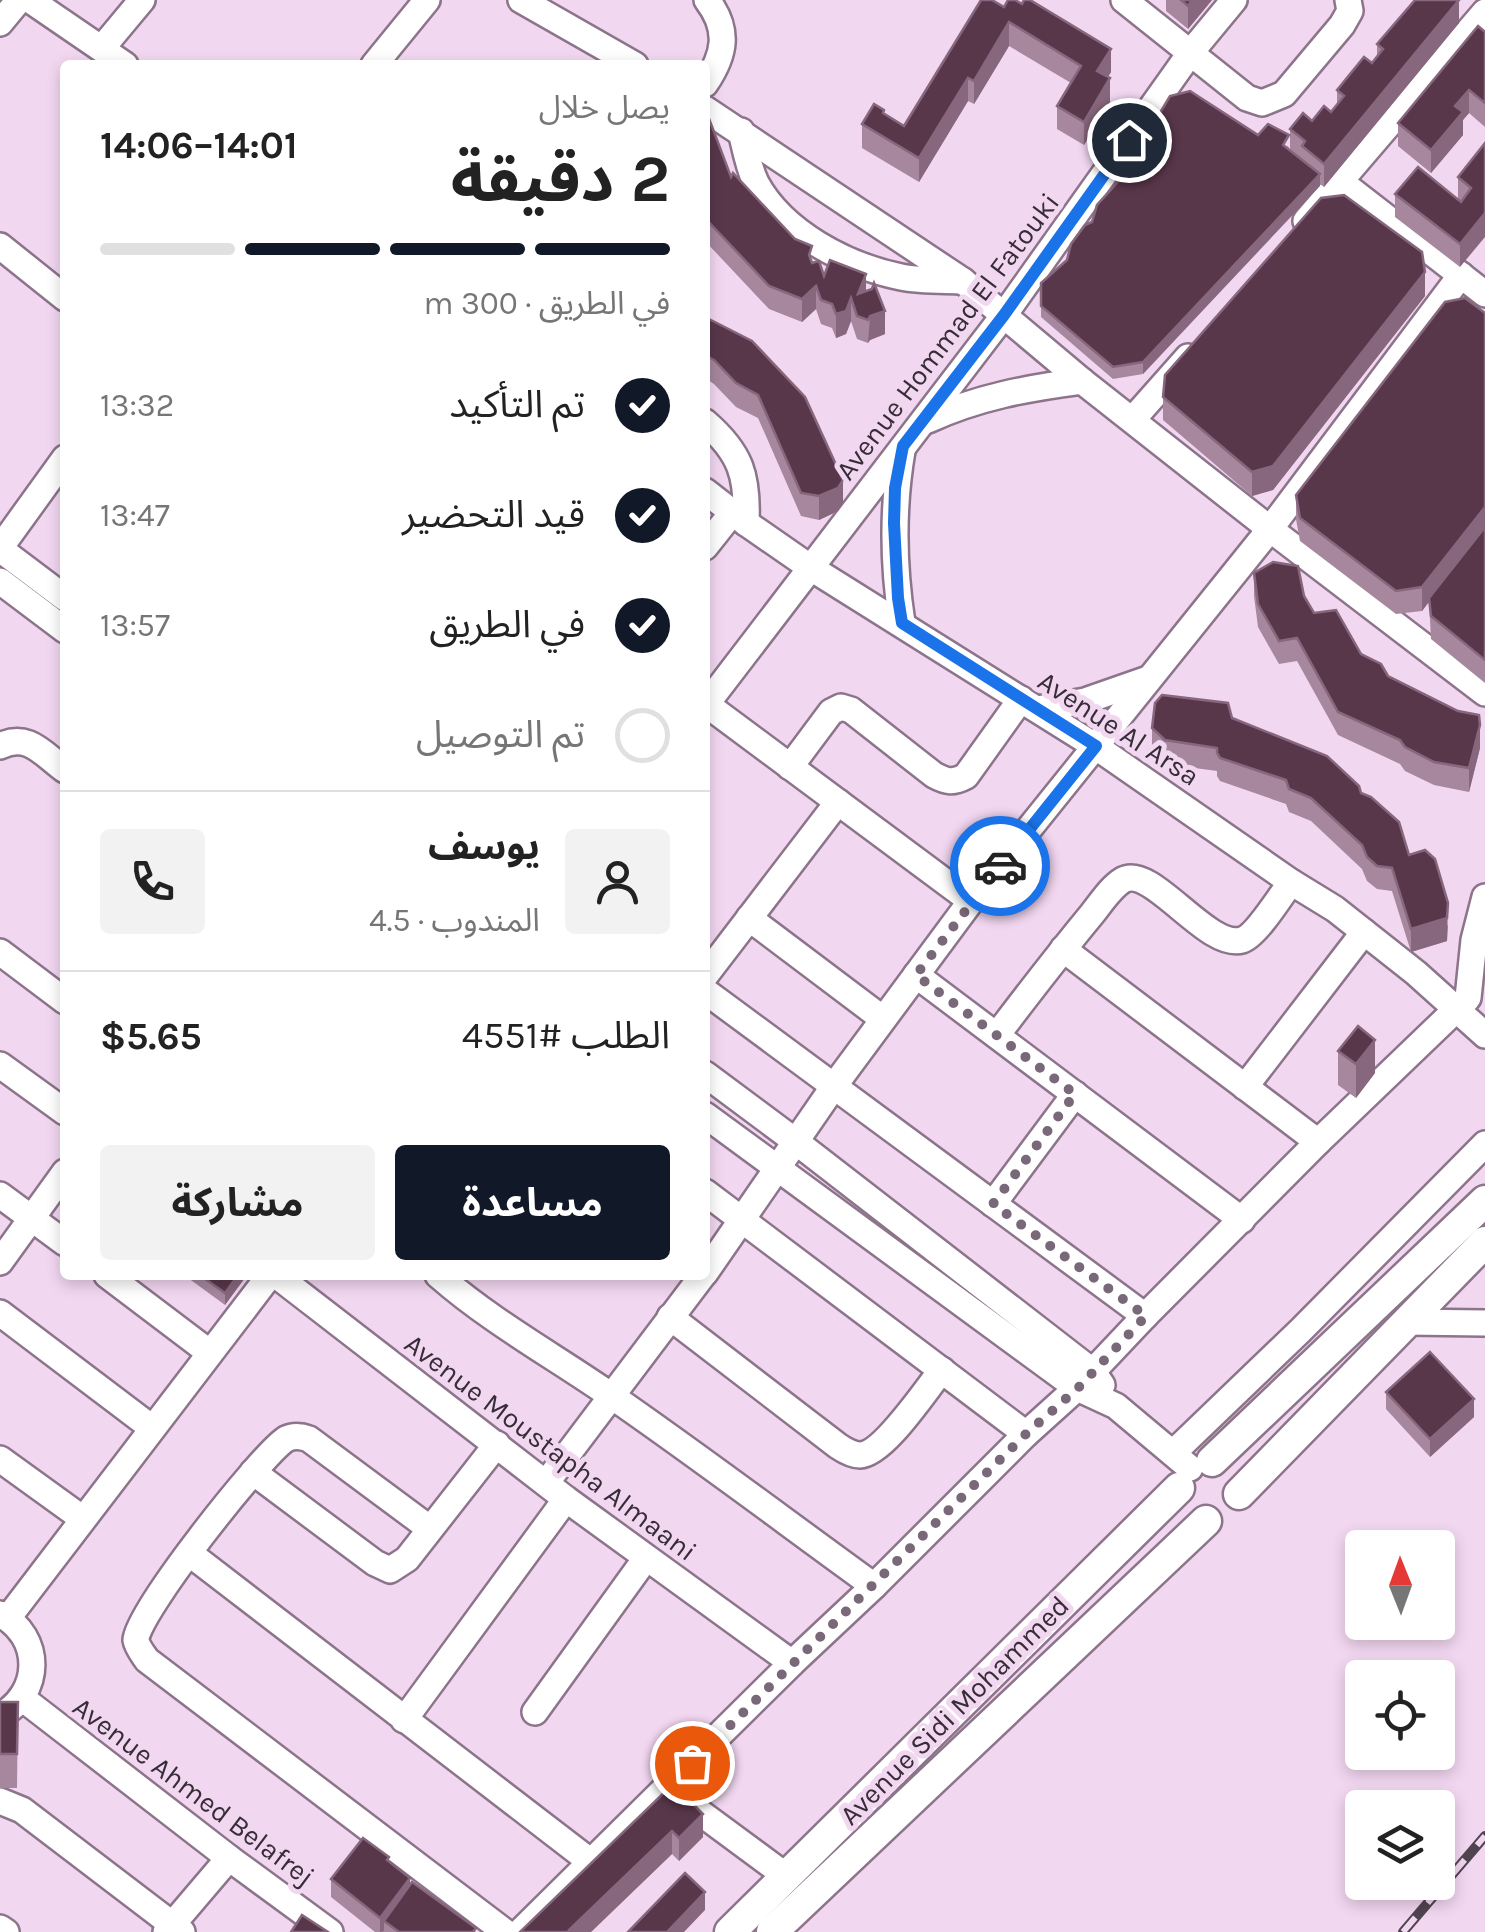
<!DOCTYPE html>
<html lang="ar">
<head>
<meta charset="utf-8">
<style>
	body { margin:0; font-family:Karla,"Noto Sans Arabic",sans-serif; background:#f2f2f2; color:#222; direction:rtl; height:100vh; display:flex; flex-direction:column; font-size:38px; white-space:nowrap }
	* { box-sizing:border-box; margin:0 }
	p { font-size:32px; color:#767676 }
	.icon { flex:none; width:55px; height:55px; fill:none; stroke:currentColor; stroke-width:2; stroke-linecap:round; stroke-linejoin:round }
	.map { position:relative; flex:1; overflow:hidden; direction:ltr }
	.panel { position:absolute; left:60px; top:60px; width:650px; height:1220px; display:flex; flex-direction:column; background:#fff; border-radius:10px; box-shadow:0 5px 15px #0003; direction:rtl }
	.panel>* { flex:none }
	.needle { width:65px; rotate:359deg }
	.controls { position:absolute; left:1345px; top:1530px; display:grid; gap:20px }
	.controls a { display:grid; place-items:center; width:110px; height:110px; border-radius:10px; background:#fff; box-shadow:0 5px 15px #0003; font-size:50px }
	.pin { position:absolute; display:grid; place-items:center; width:85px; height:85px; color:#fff; margin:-42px; border:5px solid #fff; border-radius:50%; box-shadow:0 2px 10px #0007 }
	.courier { position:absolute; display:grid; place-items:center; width:100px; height:100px; margin:-50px; border:8px solid #1a73e8; border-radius:50%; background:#fff; color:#222; box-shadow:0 2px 12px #0007 }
	.headline em { font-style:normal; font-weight:700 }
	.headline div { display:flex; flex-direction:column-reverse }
	.headline { display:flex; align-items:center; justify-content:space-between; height:170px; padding:0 40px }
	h1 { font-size:65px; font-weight:700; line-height:75px }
	.bar { display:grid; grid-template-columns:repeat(4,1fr); gap:15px 10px; align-content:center; height:120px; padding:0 40px }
	.bar i { height:12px; border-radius:8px; background:#e0e0e0 }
	.bar .current { background:#111827 }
	.bar p { grid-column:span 4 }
	.line { display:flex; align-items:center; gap:25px; padding:0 40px; border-top:2px solid #e0e0e0 }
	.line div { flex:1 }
	.round { display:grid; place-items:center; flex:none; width:105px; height:105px; border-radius:10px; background:#f2f2f2 }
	ol { padding:0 40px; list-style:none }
	li { display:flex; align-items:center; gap:30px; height:110px }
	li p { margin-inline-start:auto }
	li .icon { padding:10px; border-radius:50%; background:#111827; color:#fff; stroke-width:4 }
	li:last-child { color:#767676 }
	li i { width:55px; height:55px; border:5px solid #e0e0e0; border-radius:50% }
	.cta { display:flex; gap:20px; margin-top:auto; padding:20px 40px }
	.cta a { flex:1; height:115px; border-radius:10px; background:#111827; color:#fff; font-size:40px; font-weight:700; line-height:115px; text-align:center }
	.cta a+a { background:#f2f2f2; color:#222 }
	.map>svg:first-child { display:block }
</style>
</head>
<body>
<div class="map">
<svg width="1485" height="1932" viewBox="0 0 1485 1932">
	<rect width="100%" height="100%" fill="#f2d7f1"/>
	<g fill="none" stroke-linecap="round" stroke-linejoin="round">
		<defs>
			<g id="minor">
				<path d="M 30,0 L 125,65"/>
				<path d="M 521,0 L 635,65"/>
				<path d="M 1124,0 L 1247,98 L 1262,103 L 1284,94 L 1342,25 L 1350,11 L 1348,0"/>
				<path d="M 0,23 L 19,0"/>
				<path d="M 102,48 L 142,0"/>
				<path d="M 374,65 L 427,0"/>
				<path d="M 705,84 C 725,55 730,30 707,0"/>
				<path d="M 705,109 L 963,281 L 1082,381 L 1270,529 L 1485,693"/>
				<path d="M 741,131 C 745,148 748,166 756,183 C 783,233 847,266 901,277 C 921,281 942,280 963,281"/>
				<path d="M 1341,182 L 1485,294"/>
				<path d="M 1306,221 L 1485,12"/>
				<path d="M 0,246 L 65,298"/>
				<path d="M 1133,419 L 1188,357"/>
				<path d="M 928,420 C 978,397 1028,388 1082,381"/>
				<path d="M 705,422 C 741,453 748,476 746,523"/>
				<path d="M 902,451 C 892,509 893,565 902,623"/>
				<path d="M 705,491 L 746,523 L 811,568 L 1095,746 L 1291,882 L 1335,909 L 1416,973 L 1485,1035"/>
				<path d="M 705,547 L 732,513"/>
				<path d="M 0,548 L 65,458"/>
				<path d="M 0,549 L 65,598"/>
				<path d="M 0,581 L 65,630"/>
				<path d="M 706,704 L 971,901"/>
				<path d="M 705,706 L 1004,315 L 1191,52 L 1234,0"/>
				<path d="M 1037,709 L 1085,701 L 1148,679"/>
				<path d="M 0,746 C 28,732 43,754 65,770"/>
				<path d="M 790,767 L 831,712 L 841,707 L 851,710 L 934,775 C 947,782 953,783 966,776 L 1021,699"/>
				<path d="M 749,918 L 883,1019"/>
				<path d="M 1063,949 L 1318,1142"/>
				<path d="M 0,952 L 65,1001"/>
				<path d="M 916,975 L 1242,1220"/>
				<path d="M 705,976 L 838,802"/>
				<path d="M 705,991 L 1145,1316"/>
				<path d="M 997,1035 C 1028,994 1059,954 1092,914 C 1101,903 1111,887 1123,880 C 1152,864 1207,950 1242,940 C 1256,936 1282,894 1291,882"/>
				<path d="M 0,1065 L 65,1112"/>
				<path d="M 705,1074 L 795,1141 L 1092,1371 L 1102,1385"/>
				<path d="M 1245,1087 L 1364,932"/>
				<path d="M 705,1115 L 1077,1388 L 1116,1406 L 1190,1468"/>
				<path d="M 705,1192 L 1026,1434"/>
				<path d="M 0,1195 L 65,1243"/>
				<path d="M 993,1204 L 1075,1094"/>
				<path d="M 0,1262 L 65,1172"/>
				<path d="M 705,1273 L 834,1086 L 971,901 L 1270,529 L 1461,275"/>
				<path d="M 107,1275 L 210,1353"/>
				<path d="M 276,1275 L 566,1499 L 792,1663"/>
				<path d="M 438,1275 C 493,1323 554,1356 613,1397 C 701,1458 787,1523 874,1586"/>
				<path d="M 0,1313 L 152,1428"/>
				<path d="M 670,1317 L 838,1446 C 844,1450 852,1455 860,1455 C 884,1454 926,1389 942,1370"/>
				<path d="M 1405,1322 L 1485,1323"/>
				<path d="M 1173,1453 L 1301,1330 L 1485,1144"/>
				<path d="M 0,1459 L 83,1519"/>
				<path d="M 253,1472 L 375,1563 L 390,1570 L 407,1559 L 497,1444"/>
				<path d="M 546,1483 L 703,1275"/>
				<path d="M 429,1528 L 309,1439 C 301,1436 294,1435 286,1439 C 262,1454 135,1615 136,1640 C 137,1647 143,1654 147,1660 L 505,1932"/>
				<path d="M 189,1553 L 591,1862"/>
				<path d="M 0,1614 C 43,1637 42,1693 0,1716"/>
				<path d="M 8,1618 L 270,1275"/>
				<path d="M 22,1698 L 229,1858 L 330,1932"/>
				<path d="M 535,1712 L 646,1558"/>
				<path d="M 404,1720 L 566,1499"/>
				<path d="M 675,1794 L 786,1876"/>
				<path d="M 0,1801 L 22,1810 L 182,1932"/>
				<path d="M 0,1928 L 6,1932"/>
				<path d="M 166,1932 L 229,1858"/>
				<path d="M 520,1932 L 792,1663 L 874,1586 L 1026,1434 L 1077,1388 L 1145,1316 L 1318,1142 L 1468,998 L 1474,940 L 1485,897"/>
			</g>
			<g id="major">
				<path d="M 1212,1461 L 1485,1201"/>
				<path d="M 1239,1494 L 1485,1242"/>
				<path d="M 730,1932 L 1179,1488"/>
				<path d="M 772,1932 L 1206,1521"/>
			</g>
		</defs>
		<!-- minor casing -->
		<use href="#minor" stroke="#8c748b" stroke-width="30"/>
		<!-- major casing -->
		<use href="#major" stroke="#8c748b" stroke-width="35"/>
		<!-- minor -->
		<use href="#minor" stroke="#fff" stroke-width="25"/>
		<!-- major -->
		<use href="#major" stroke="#fff" stroke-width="30"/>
		<defs>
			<path id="rail" d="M 1403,1932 L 1485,1836"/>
		</defs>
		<!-- rail casing -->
		<use href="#rail" stroke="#514451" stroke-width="10"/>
		<!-- rail -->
		<use href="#rail" stroke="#f2d7f1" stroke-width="6" stroke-dasharray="19" stroke-linecap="butt"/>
	</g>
	<!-- wall -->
	<g fill="#a6879e">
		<path d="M 981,0 L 1111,72 L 1108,77 L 1110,102 L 1084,145 L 1057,129 L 1057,106 L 1071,83 L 1009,46 L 974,104 L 968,101 L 919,182 L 862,148 L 862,124 L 884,114 L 904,126 Z"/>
		<path d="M 1166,0 L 1212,0 L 1188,29 L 1166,11 Z"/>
		<path d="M 1459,23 L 1324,187 L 1320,184 L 1143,374 L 1113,379 L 1041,317 L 1041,283 L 1067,260 L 1127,171 L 1126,159 L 1144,147 L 1155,133 L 1155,121 L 1258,135 L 1289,147 L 1288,149 L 1290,150 L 1290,129 L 1331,112 L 1337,104 L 1337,90 L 1372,63 L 1377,58 L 1377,44 Z"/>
		<path d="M 1485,32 L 1485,127 L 1469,113 L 1463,120 L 1463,135 L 1431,173 L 1398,146 L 1398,123 Z"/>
		<path d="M 705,115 L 731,177 L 824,276 L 866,291 L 885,334 L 870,340 L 868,343 L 857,339 L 851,321 L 846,334 L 836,338 L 832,328 L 821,324 L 816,309 L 802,322 L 769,309 L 705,241 Z"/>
		<path d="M 1485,143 L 1460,267 L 1395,217 L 1395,194 L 1458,199 L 1458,177 Z"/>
		<path d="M 1425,296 L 1273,490 L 1252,496 L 1163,420 L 1163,397 Z"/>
		<path d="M 1485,313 L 1485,683 L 1431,639 L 1429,601 L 1422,611 L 1396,614 L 1300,541 L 1296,519 L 1296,495 Z"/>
		<path d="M 705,317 L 843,503 L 838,511 L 819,520 L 801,516 L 758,418 L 736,407 L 714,384 L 705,378 Z"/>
		<path d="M 1254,573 L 1304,596 L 1314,613 L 1388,676 L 1480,748 L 1469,792 L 1434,785 L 1405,771 L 1400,764 L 1338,735 L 1297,661 L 1279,664 L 1258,627 L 1254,596 Z"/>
		<path d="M 1232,718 L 1361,793 L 1409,855 L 1448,926 L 1447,941 L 1411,952 L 1392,891 L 1377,889 L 1367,881 L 1362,869 L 1311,821 L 1289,812 L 1286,804 L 1220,781 L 1217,776 L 1217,771 L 1165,764 L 1152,752 L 1152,728 Z"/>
		<path d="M 1338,1051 L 1375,1073 L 1356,1098 L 1338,1085 Z"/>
		<path d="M 184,1275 L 247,1275 L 225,1305 Z"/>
		<path d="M 1386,1392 L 1474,1417 L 1430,1457 L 1386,1409 Z"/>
		<path d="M 0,1702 L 18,1702 L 17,1788 L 0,1788 Z"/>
		<path d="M 673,1784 L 703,1837 L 679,1861 L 672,1854 L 591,1932 Z"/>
		<path d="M 389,1862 L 410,1884 L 476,1932 L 375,1932 L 331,1897 L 331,1879 Z"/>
	</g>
	<!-- shaded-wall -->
	<g fill="#87677d">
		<path d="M 1192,0 L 1212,0 L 1188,29 L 1188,6 Z"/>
		<path d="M 1459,0 L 1459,23 L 1324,187 L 1324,164 Z"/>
		<path d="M 1009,22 L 1009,46 L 974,104 L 974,81 Z"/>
		<path d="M 1111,49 L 1111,72 L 1097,94 L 1097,71 Z"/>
		<path d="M 968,78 L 968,101 L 919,182 L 919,158 Z"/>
		<path d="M 1110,78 L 1110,102 L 1084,145 L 1084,122 Z"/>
		<path d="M 1469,90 L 1469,113 L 1463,120 L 1463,135 L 1431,173 L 1431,150 L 1455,106 Z"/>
		<path d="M 1320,174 L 1320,186 L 1143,374 L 1143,362 Z"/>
		<path d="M 1485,213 L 1485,237 L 1460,267 L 1460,244 Z"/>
		<path d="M 1425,272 L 1425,296 L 1273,490 L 1252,496 L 1252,472 Z"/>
		<path d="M 866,274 L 866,297 L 858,294 Z"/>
		<path d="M 816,286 L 816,309 L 802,322 L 802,299 Z"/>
		<path d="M 851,298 L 851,321 L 846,334 L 836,338 L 836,314 Z"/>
		<path d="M 885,311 L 885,334 L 870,340 L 868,343 L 870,316 Z"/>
		<path d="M 843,480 L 843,503 L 838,511 L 819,520 L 819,496 Z"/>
		<path d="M 1485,507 L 1485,530 L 1422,611 L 1422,587 Z"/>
		<path d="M 1480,725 L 1480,748 L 1469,792 L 1469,768 Z"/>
		<path d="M 1448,903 L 1447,941 L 1411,952 L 1411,929 Z"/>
		<path d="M 1375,1040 L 1375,1073 L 1356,1098 L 1356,1064 Z"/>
		<path d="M 238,1275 L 247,1275 L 225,1305 L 225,1293 Z"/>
		<path d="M 1474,1399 L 1474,1417 L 1430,1457 L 1430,1439 Z"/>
		<path d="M 703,1814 L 703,1837 L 679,1861 L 679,1838 Z"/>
		<path d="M 672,1831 L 672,1854 L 591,1932 L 569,1932 L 569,1930 Z"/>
		<path d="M 410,1878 L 410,1896 L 384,1921 L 384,1931 L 380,1932 L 380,1918 Z"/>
		<path d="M 705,1892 L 705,1910 L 684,1932 L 667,1932 Z"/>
	</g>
	<!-- building -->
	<g fill="#59374b" stroke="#87677d" stroke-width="2.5">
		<path d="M 981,0 L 992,0 L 1004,7 L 1008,0 L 1015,0 L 1022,4 L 1024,0 L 1030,0 L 1111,49 L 1097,71 L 1110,78 L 1084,122 L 1057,106 L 1081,66 L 1009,22 L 974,81 L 968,78 L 919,158 L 862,124 L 874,104 L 884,110 L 883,113 L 904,126 Z"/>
		<path d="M 1181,0 L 1192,0 L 1188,6 Z"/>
		<path d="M 1415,0 L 1459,0 L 1324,164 L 1302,146 L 1305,141 L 1290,129 L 1303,113 L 1312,121 L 1324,106 L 1331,112 L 1344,96 L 1337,90 L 1364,57 L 1372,63 L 1383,49 L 1377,44 Z"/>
		<path d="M 1478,26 L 1485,32 L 1485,103 L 1469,90 L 1455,106 L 1463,112 L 1431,150 L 1398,123 Z"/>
		<path d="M 1190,91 L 1258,135 L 1268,124 L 1289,135 L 1283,145 L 1320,174 L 1143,362 L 1113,367 L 1041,306 L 1041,283 L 1067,260 L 1071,244 L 1085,225 L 1092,222 L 1097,205 L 1125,174 L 1130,165 L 1126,159 L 1138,143 L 1144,147 L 1159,128 L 1155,121 L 1170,96 Z"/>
		<path d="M 705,115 L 708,116 L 731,177 L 733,173 L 795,239 L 812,246 L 809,255 L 812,263 L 819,261 L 824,276 L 830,260 L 866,274 L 858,294 L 872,289 L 874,283 L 885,311 L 870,316 L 868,320 L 857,316 L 851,298 L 846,311 L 836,314 L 832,304 L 821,300 L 816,286 L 802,299 L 769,286 L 705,218 Z"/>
		<path d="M 1485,143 L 1485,213 L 1460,244 L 1395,194 L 1418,167 L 1461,202 L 1471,188 L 1458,177 Z"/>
		<path d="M 1344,195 L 1422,252 L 1425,272 L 1273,466 L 1252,472 L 1163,397 L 1165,375 L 1321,198 Z"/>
		<path d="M 1465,298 L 1485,313 L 1485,507 L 1422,587 L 1396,591 L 1300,518 L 1296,495 L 1445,302 Z"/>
		<path d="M 705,317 L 752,341 L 805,397 L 843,480 L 838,488 L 819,496 L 801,493 L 758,395 L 736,383 L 714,360 L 705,355 Z"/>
		<path d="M 1485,527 L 1485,660 L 1431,616 L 1429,598 Z"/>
		<path d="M 1273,562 L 1298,566 L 1304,596 L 1314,613 L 1336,610 L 1361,654 L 1381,664 L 1388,676 L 1458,711 L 1479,715 L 1480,725 L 1469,768 L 1434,762 L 1405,747 L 1400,740 L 1338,712 L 1297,638 L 1279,641 L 1258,604 L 1254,573 Z"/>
		<path d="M 1162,695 L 1228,703 L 1232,718 L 1327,756 L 1359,786 L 1361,793 L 1371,797 L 1399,822 L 1409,855 L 1425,850 L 1435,859 L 1448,903 L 1447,918 L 1411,929 L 1392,868 L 1377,866 L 1367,857 L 1362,845 L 1311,798 L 1289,789 L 1286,780 L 1220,758 L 1217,753 L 1217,748 L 1165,740 L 1152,728 L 1155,703 Z"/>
		<path d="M 1358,1026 L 1375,1040 L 1356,1064 L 1338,1051 Z"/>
		<path d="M 200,1275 L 238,1275 L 225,1293 Z"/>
		<path d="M 1430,1352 L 1474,1399 L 1430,1439 L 1386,1392 Z"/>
		<path d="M 0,1702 L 18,1702 L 17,1754 L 0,1754 Z"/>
		<path d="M 673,1784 L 703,1814 L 679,1838 L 672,1831 L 569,1930 L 571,1932 L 520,1932 Z"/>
		<path d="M 363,1838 L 389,1857 L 387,1860 L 410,1878 L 380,1918 L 331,1879 Z"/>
		<path d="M 685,1873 L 705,1892 L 667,1932 L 628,1932 Z"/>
		<path d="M 412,1882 L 476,1928 L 473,1932 L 399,1932 L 384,1921 Z"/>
		<path d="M 302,1915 L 328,1932 L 291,1932 Z"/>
	</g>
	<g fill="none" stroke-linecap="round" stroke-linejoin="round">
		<!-- done -->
		<path stroke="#786878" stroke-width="10" stroke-dasharray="0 18" d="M 692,1763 L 1026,1434 L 1078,1388 L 1146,1316 L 993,1204 L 1075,1094 L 916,975 L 1000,866"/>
		<!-- route -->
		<path stroke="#1a73e8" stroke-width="12" d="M 1000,866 L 1096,746 L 902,623 L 898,598 L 894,523 L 895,488 L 903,446 L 1004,315 L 1129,140"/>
	</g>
	<g text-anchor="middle" stroke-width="10" stroke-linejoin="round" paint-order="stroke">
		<!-- street labels -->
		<g font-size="28" fill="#372d37" stroke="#f2d7f1">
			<text transform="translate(947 336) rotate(-53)" y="10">Avenue Hommad El Fatouki</text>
			<text transform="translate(1119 728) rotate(33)" y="10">Avenue Al Arsa</text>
			<text transform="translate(551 1447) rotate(37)" y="10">Avenue Moustapha Almaani</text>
			<text transform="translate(954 1710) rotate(-45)" y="10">Avenue Sidi Mohammed</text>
			<text transform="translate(194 1791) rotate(37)" y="10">Avenue Ahmed Belafrej</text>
		</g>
	</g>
</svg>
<div class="controls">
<a><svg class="needle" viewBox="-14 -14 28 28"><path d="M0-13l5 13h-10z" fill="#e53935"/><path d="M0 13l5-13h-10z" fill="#767676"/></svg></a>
<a><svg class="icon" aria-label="locate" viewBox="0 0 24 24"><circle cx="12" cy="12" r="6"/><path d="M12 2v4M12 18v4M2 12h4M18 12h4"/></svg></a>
<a><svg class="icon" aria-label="layers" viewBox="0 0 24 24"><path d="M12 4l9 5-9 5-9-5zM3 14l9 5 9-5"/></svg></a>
</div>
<div class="pin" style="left:692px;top:1763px;background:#ea580c"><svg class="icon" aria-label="bag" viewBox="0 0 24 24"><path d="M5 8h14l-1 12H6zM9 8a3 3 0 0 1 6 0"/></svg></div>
<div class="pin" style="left:1129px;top:140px;background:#1f2937"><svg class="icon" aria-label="home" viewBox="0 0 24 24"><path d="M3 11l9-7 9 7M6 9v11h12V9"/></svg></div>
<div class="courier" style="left:1000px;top:866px"><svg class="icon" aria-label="car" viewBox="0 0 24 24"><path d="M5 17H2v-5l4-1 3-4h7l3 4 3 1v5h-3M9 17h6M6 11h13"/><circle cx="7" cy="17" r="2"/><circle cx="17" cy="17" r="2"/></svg></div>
<section class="panel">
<div class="headline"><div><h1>2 دقيقة</h1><p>يصل خلال</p></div><em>14:01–14:06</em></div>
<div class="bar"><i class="current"></i><i class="current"></i><i class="current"></i><i></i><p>في الطريق · 300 m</p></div>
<ol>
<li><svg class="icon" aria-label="check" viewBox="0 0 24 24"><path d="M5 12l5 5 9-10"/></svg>تم التأكيد<p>13:32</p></li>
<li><svg class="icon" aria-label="check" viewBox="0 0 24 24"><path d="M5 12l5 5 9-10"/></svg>قيد التحضير<p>13:47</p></li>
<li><svg class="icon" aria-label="check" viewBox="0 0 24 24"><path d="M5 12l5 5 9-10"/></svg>في الطريق<p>13:57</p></li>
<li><i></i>تم التوصيل</li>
</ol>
<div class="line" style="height:180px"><a class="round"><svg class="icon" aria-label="person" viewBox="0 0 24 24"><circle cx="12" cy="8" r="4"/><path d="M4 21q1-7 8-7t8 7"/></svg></a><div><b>يوسف</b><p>المندوب · 4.5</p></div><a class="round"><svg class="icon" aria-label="phone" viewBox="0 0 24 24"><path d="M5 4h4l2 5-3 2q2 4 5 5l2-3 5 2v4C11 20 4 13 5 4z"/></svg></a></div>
<div class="line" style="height:130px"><div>الطلب #4551</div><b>$5.65</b></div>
<div class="cta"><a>مساعدة</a><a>مشاركة</a></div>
</section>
</div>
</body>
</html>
